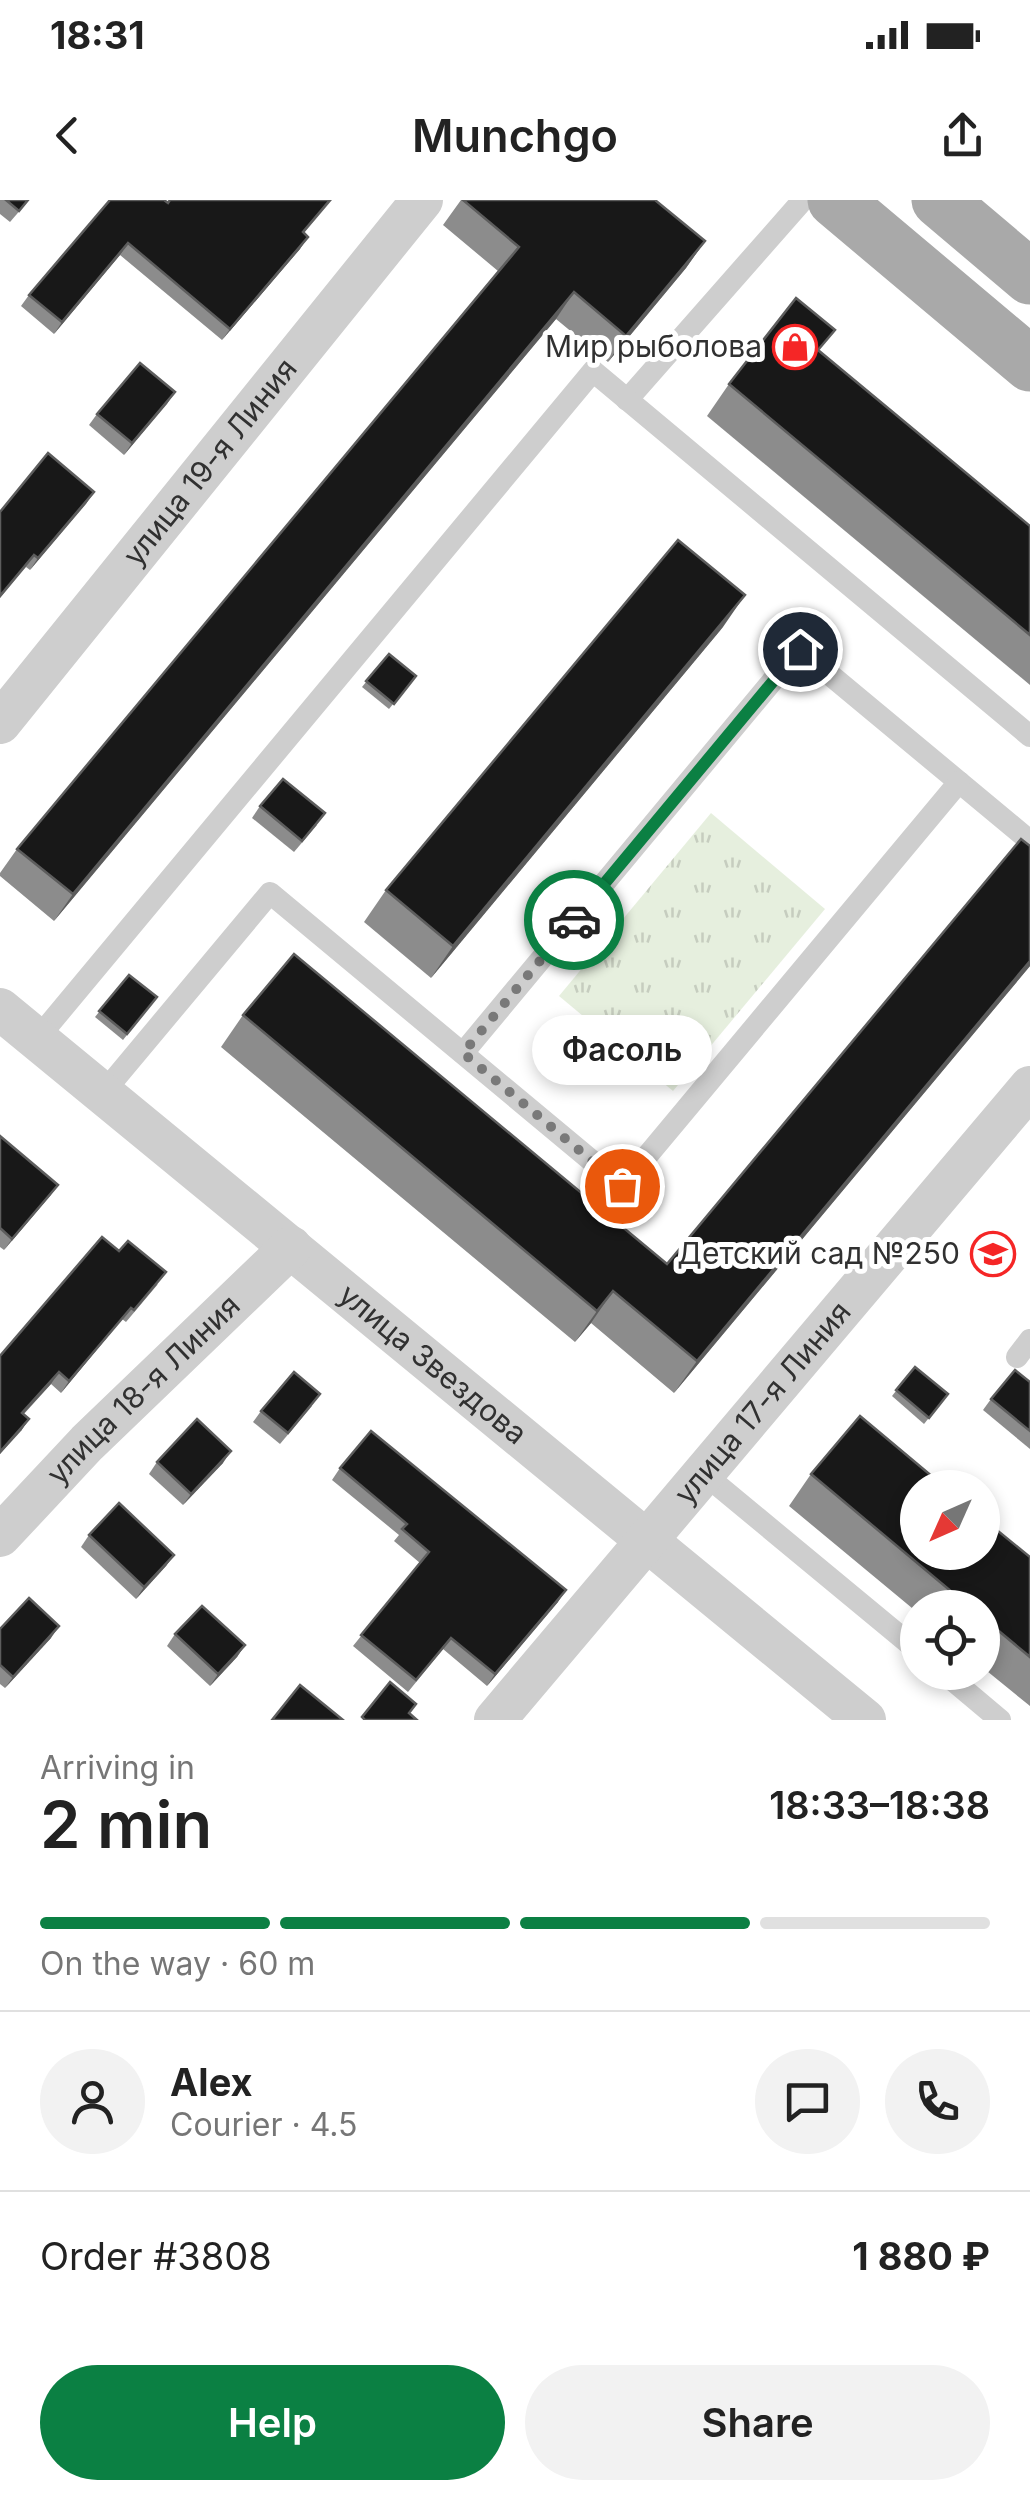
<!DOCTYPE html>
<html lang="en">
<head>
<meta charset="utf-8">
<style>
	body { margin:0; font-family:Inter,sans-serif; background:#f2f2f2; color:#222; height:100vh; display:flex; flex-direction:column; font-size:38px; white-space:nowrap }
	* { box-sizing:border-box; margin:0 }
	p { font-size:32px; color:#767676 }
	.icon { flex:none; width:55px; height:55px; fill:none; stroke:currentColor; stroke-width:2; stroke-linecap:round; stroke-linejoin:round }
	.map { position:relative; height:1520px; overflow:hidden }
	.panel { display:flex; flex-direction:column; background:#fff; flex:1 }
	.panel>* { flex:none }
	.needle { width:65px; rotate:225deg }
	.controls { position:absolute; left:900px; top:1270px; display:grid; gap:20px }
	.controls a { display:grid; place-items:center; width:100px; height:100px; border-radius:50%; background:#fff; box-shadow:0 5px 15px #0003; font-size:50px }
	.pin { position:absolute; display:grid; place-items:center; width:85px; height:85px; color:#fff; margin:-42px; border:5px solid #fff; border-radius:50%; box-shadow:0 2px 10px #0007 }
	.courier { position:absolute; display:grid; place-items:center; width:100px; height:100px; margin:-50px; border:8px solid #0b8043; border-radius:50%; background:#fff; color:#222; box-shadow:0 2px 12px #0007 }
	.bubble { position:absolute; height:70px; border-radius:35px; background:#fff; box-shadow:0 5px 15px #0003; font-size:32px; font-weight:600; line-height:70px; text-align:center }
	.summary em { font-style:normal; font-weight:600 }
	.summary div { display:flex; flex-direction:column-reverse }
	.summary { display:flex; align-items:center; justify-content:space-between; height:170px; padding:0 40px }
	h1 { font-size:65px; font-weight:600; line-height:75px }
	.bar { display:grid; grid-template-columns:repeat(4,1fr); gap:15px 10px; align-content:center; height:120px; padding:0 40px }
	.bar i { height:12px; border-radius:8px; background:#e0e0e0 }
	.bar .on { background:#0b8043 }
	.bar p { grid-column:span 4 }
	.line { display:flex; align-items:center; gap:25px; padding:0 40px; border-top:2px solid #e0e0e0 }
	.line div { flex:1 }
	.round { display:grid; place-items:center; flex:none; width:105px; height:105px; border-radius:52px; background:#f2f2f2 }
	.cta { display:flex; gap:20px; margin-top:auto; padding:20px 40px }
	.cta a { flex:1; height:115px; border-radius:60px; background:#0b8043; color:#fff; font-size:40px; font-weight:600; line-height:115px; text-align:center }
	.cta a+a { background:#f2f2f2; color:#222 }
	.status { display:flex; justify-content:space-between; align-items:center; height:70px; padding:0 50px; background:#fff; direction:ltr }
	.status svg { height:28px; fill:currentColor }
	header { display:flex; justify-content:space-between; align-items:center; height:130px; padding:0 40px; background:#fff; font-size:45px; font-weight:600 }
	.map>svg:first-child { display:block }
</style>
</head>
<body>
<div class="status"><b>18:31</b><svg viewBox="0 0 49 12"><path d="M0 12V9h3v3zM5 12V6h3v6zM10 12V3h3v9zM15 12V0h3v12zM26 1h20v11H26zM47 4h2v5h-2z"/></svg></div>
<header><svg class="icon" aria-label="back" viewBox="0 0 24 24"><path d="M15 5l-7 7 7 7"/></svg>Munchgo<svg class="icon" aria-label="share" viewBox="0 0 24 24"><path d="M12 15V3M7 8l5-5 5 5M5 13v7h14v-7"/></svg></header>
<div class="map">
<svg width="1030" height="1520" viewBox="0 0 1030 1520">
	<defs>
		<pattern id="grass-tufts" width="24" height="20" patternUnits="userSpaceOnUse" patternTransform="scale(2.5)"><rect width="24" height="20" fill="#e6efde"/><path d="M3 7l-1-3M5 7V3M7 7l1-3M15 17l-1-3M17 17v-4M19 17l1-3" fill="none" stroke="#c6cdbf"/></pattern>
	</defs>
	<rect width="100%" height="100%" fill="#fff"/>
	<!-- grass -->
	<path fill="url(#grass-tufts)" d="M 711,613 L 825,709 L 673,891 L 559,796 Z"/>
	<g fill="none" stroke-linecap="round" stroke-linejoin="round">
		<!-- lane -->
		<g stroke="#cecece" stroke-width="22">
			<path d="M 627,200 L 803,0"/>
			<path d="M 37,839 L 593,171 L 1030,536"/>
			<path d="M 463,853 L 799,449 L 1030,641"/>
			<path d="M 103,893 L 270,693 L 622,986 L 959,582"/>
			<path d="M 1017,1157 L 1030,1140"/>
			<path d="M 703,1273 L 918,1451"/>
			<path d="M 943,1472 L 1000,1520"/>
		</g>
		<!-- street -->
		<g stroke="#cecece" stroke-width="42">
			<path id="s1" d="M 0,523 L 422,0"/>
			<path id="s2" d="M 0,809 L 865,1520"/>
			<path id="s3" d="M 0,1336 L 87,1243 L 291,1047"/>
			<path id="s4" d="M 495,1520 L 1030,887"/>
		</g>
		<!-- primary -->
		<g stroke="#a9a9a9" stroke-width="55">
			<path d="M 835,0 L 1030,164"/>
			<path d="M 939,0 L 1030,77"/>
		</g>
	</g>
	<!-- wall -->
	<g fill="#8c8c8c">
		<path d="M 0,0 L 29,0 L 10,22 L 0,14 Z"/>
		<path d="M 170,0 L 332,0 L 304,33 L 300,49 L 222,140 L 120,55 L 54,134 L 21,106 L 29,95 Z"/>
		<path d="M 461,0 L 655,0 L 705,41 L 686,68 L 608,162 L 556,119 L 54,721 L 0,676 L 0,673 L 17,649 L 498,71 L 443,25 Z"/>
		<path d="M 820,152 L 1030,326 L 1030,485 L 707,216 L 729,184 Z"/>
		<path d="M 175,192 L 124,255 L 89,225 L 97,214 Z"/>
		<path d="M 94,292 L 30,370 L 26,367 L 0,398 L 0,312 Z"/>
		<path d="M 723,427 L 431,778 L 364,722 L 386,690 Z"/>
		<path d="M 389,454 L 416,476 L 389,509 L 362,487 Z"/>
		<path d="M 260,606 L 317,625 L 294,652 L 252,618 Z"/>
		<path d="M 1030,646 L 1030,766 L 674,1193 L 591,1123 L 575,1142 L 221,847 L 243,815 L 667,1064 Z"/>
		<path d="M 129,775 L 157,797 L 123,840 L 95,817 Z"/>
		<path d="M 0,936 L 58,985 L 4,1050 L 0,1047 Z"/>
		<path d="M 158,1084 L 126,1122 L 122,1119 L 61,1193 L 51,1184 L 24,1214 L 29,1219 L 21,1231 L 0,1156 Z"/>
		<path d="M 915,1167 L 948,1194 L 924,1224 L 892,1196 Z"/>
		<path d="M 1030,1182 L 1030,1249 L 983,1210 L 991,1199 Z"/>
		<path d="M 312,1206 L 280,1244 L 253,1222 L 261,1211 Z"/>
		<path d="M 157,1262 L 223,1263 L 183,1305 L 149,1274 Z"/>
		<path d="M 340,1268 L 558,1402 L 487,1486 L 443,1449 L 408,1492 L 353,1446 L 420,1363 L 394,1341 L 399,1335 L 332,1280 Z"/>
		<path d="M 811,1274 L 1030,1357 L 1030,1506 L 982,1467 L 982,1408 L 918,1408 L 918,1413 L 789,1306 Z"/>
		<path d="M 89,1335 L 174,1355 L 166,1366 L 136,1399 L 81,1347 Z"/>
		<path d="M 0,1429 L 51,1438 L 5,1488 L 0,1484 Z"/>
		<path d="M 175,1434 L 245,1445 L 237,1457 L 210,1486 L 167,1446 Z"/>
	</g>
	<!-- shaded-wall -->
	<g fill="#5d5d5d">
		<path d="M 308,37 L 300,49 L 222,140 L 230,129 Z"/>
		<path d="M 705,41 L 686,68 L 608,162 L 626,136 Z"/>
		<path d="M 128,43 L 120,55 L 54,134 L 62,122 Z"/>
		<path d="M 574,92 L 556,119 L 54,721 L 73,694 Z"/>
		<path d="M 175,192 L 167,204 L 124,255 L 132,243 Z"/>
		<path d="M 94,292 L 86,304 L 30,370 L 38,358 Z"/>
		<path d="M 745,395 L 723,427 L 431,778 L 453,746 Z"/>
		<path d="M 1030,761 L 1030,766 L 674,1193 L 697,1161 Z"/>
		<path d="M 58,985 L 50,996 L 4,1050 L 12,1039 Z"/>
		<path d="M 613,1091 L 591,1123 L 575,1142 L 597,1111 Z"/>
		<path d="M 131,1108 L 122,1119 L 61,1193 L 69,1181 Z"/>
		<path d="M 59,1172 L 51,1184 L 14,1224 L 22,1213 Z"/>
		<path d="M 29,1219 L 21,1231 L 0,1254 L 0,1252 Z"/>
		<path d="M 231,1251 L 223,1263 L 183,1305 L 191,1294 Z"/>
		<path d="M 174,1355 L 166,1366 L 136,1399 L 144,1387 Z"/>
		<path d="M 566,1390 L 558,1402 L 487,1486 L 495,1474 Z"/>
		<path d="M 59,1426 L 51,1438 L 5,1488 L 13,1477 Z"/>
		<path d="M 245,1445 L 237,1457 L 210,1486 L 218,1474 Z"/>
	</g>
	<!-- building -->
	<g fill="#181818" stroke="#5d5d5d" stroke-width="2.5">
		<path d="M 6,0 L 28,0 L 19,11 Z"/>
		<path d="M 110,0 L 164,0 L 168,3 L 170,0 L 330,0 L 303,32 L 308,37 L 230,129 L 128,43 L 62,122 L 29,95 Z"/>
		<path d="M 463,0 L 655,0 L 705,41 L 626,136 L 574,92 L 73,694 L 17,649 L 519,47 Z"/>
		<path d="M 796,98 L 835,130 L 818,150 L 1030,326 L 1030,435 L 729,184 Z"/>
		<path d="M 140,163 L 175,192 L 132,243 L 97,214 Z"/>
		<path d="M 48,253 L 94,292 L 38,358 L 34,355 L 0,396 L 0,312 Z"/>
		<path d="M 678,340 L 745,395 L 453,746 L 386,690 Z"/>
		<path d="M 389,454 L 416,476 L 394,504 L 366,481 Z"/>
		<path d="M 283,579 L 325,613 L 302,641 L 260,606 Z"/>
		<path d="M 1021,639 L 1030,646 L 1030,761 L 697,1161 L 613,1091 L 597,1111 L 243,815 L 294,754 L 667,1064 Z"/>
		<path d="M 129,775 L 157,797 L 127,834 L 99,811 Z"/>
		<path d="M 0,936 L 58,985 L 12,1039 L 0,1028 Z"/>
		<path d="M 102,1037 L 119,1051 L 128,1041 L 166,1072 L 134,1110 L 131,1108 L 69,1181 L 59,1172 L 22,1213 L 29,1219 L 0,1252 L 0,1156 Z"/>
		<path d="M 915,1167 L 948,1194 L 929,1218 L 896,1190 Z"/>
		<path d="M 1015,1170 L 1030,1182 L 1030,1231 L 991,1199 Z"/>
		<path d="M 294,1172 L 320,1194 L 288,1233 L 261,1211 Z"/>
		<path d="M 860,1216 L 946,1288 L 918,1288 L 918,1352 L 982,1352 L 982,1318 L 1030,1357 L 1030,1457 L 982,1417 L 982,1408 L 971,1408 L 811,1274 Z"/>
		<path d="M 197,1219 L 231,1251 L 191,1294 L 157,1262 Z"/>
		<path d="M 371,1231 L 566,1390 L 495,1474 L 451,1438 L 416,1480 L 361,1435 L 429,1352 L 402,1329 L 407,1324 L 340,1268 Z"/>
		<path d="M 119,1303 L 174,1355 L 144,1387 L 89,1335 Z"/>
		<path d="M 29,1398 L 59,1426 L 13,1477 L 0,1465 L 0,1429 Z"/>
		<path d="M 202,1406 L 245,1445 L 218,1474 L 175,1434 Z"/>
		<path d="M 390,1482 L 416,1504 L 409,1513 L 417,1520 L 365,1520 L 362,1517 Z"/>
		<path d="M 300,1485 L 343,1520 L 272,1520 Z"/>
	</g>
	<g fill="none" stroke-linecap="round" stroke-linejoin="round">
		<!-- done -->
		<path stroke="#797979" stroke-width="10" stroke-dasharray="0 18" d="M 574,720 L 463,853 L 622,986"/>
		<!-- route -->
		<path stroke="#0b8043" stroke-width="12" d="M 574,720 L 800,449"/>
	</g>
	<!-- icons -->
	<defs>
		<symbol id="shop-ring" viewBox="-11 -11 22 22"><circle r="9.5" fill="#fff" stroke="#f52626" stroke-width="1.5"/><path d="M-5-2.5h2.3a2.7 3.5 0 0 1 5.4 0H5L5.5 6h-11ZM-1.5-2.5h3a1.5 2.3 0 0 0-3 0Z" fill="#f52626"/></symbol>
		<symbol id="school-ring" viewBox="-11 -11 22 22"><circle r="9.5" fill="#fff" stroke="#f52626" stroke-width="1.5"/><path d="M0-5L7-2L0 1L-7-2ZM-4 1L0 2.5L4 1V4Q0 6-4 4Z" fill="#f52626"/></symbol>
	</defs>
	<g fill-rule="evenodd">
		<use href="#shop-ring" x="770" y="122" width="50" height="50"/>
		<use href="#school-ring" x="968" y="1029" width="50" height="50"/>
	</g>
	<g text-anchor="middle" stroke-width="10" stroke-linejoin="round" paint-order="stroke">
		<!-- poi labels -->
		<g font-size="30" fill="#313131" stroke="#fff" text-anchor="end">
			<text x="762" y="157">Мир рыболова</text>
			<text x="960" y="1064">Детский сад №250</text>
		</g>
		<!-- street labels -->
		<g font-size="30" fill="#313131" stroke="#fff">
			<text dy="10" stroke="none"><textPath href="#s1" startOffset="335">улица 19-я Линия</textPath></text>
			<text dy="10" stroke="none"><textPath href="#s2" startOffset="560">улица Звездова</textPath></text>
			<text dy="10" stroke="none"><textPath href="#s3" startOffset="205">улица 18-я Линия</textPath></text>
			<text dy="10" stroke="none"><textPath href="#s4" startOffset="415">улица 17-я Линия</textPath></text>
		</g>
	</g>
</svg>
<div class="controls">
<a><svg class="needle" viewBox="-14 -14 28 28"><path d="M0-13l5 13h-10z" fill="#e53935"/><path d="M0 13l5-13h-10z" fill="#767676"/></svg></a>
<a><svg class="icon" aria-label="locate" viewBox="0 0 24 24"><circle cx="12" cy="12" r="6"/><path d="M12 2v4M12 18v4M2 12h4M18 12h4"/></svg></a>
</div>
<div class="pin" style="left:622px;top:986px;background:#ea580c"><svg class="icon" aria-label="bag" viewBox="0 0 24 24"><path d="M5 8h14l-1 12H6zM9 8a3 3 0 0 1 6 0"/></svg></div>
<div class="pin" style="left:800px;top:449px;background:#1f2937"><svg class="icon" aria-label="home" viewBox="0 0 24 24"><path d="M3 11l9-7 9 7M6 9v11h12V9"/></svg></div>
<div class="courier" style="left:574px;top:720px"><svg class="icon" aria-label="car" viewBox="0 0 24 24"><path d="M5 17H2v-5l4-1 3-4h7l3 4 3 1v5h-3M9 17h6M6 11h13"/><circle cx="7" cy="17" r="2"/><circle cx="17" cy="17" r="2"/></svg></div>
<div class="bubble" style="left:532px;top:815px;width:180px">Фасоль</div>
</div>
<section class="panel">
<div class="summary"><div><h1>2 min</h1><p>Arriving in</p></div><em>18:33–18:38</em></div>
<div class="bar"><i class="on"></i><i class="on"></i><i class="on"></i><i></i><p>On the way · 60 m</p></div>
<div class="line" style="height:180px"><a class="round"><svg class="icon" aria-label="person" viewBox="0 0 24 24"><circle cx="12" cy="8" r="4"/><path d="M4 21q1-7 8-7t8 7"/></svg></a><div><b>Alex</b><p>Courier · 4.5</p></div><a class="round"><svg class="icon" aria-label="chat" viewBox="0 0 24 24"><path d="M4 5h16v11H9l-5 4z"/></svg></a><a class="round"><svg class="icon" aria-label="phone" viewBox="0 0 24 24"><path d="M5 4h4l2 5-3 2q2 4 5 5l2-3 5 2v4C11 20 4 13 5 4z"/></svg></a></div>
<div class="line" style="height:130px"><div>Order #3808</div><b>1 880 ₽</b></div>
<div class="cta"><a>Help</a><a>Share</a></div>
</section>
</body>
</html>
